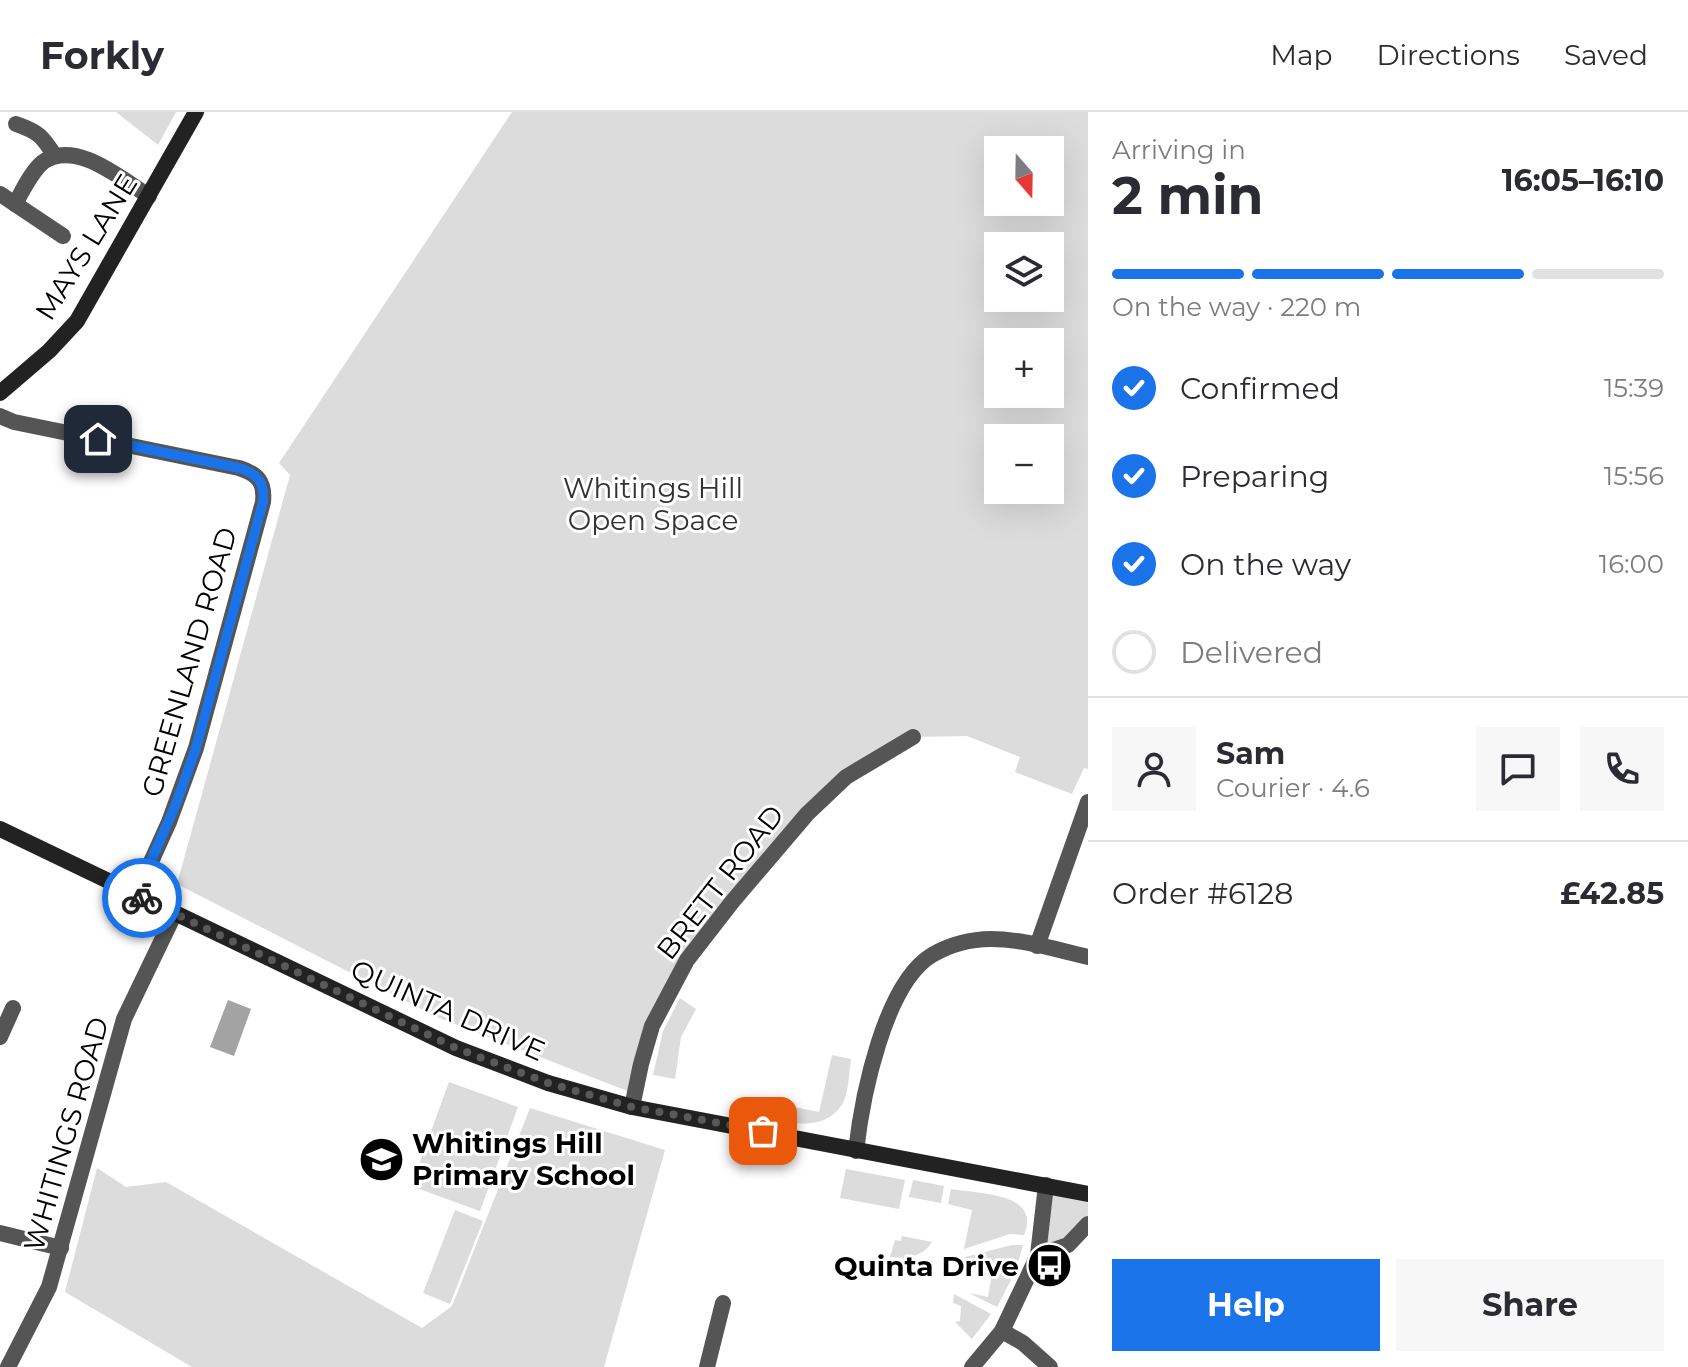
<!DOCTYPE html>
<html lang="en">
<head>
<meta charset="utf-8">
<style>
	body { margin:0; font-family:Montserrat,sans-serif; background:#f7f7f7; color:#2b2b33; height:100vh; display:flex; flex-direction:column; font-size:30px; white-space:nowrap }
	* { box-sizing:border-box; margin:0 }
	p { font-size:26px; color:#7c7c81 }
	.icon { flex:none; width:44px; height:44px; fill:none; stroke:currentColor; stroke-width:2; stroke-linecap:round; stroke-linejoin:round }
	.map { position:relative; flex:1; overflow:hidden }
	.details { display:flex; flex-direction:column; background:#fff; width:600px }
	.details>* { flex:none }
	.needle { width:52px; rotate:160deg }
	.fabs { position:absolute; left:984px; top:24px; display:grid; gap:16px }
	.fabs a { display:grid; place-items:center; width:80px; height:80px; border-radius:0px; background:#fff; box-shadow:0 8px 32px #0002; font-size:40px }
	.pin { position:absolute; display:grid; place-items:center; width:68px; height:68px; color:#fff; margin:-34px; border-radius:16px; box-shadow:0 4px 12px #0006 }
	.courier { position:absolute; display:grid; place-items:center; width:80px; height:80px; margin:-40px; border:6px solid #1a73e8; border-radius:50%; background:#fff; color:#222; box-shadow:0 2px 10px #0007 }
	.summary em { font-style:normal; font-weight:700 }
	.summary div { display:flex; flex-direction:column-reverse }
	.summary { display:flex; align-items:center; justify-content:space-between; height:136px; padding:0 24px }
	h1 { font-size:52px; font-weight:700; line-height:60px }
	.bar { display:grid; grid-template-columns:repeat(4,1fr); gap:12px 8px; align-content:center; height:96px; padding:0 24px }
	.bar i { height:10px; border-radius:6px; background:#e1e1e2 }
	.bar .current { background:#1a73e8 }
	.bar p { grid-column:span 4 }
	.line { display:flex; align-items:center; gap:20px; padding:0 24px; border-top:2px solid #e1e1e2 }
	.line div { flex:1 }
	.round { display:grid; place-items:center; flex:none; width:84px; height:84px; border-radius:0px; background:#f7f7f7 }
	ol { padding:0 24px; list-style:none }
	li { display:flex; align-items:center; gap:24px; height:88px }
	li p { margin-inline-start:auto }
	li .icon { padding:8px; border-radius:50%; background:#1a73e8; color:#fff; stroke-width:4 }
	li:last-child { color:#7c7c81 }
	li i { width:44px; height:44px; border:4px solid #e1e1e2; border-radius:50% }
	.primary-button { display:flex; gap:16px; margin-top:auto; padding:16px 24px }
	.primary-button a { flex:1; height:92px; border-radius:0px; background:#1a73e8; color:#fff; font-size:32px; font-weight:700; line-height:92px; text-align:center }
	.primary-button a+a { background:#f7f7f7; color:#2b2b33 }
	header { display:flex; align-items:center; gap:48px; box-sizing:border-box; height:112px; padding:0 40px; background:#fff; border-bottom:2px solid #e1e1e2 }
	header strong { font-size:38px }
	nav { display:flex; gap:44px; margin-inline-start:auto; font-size:28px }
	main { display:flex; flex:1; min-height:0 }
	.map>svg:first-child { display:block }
</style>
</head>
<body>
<header>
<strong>Forkly</strong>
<nav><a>Map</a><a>Directions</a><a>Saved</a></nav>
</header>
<main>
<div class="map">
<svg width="1088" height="1255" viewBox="0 0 1088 1255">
	<rect width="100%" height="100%" fill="#fff"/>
	<!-- green -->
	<g fill="#dcdcdc" fill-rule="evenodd">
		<path d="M 116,0 L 176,0 L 158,33 Z"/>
		<path d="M 512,0 L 1088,0 L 1088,657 L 1084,656 L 1072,682 L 1015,660 L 1020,645 L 967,624 L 913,625 L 846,665 L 732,790 L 652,914 L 635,982 L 437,905 L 177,772 L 290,363 L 279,351 ZM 998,38 L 1050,38 L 1050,90 L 998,90 ZM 998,134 L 1050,134 L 1050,186 L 998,186 ZM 998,230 L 1050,230 L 1050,282 L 998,282 ZM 998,326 L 1050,326 L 1050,378 L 998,378 Z"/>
		<path d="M 680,886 L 696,897 L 681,925 L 675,967 L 653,963 L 663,919 Z"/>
		<path d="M 832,943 L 851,947 C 849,959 849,980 843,991 C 825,1020 794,1011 767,1007 L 770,990 L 819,1000 Z"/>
		<path d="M 449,970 L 518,995 L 480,1099 L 411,1074 Z"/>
		<path d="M 530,996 L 665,1038 L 604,1255 L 192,1255 L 65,1180 L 97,1056 L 126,1075 L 166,1070 L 422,1216 L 452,1194 Z"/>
		<path d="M 846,1057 L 905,1068 L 899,1097 L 840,1086 Z"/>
		<path d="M 913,1068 L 944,1074 L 941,1091 L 909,1085 Z"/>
		<path d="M 951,1077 C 978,1082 1042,1080 1024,1123 L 1010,1122 L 964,1137 L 972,1098 L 948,1092 Z"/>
		<path d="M 1045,1077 L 1088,1082 L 1088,1103 L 1068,1133 L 1038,1143 Z"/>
		<path d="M 455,1098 L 483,1109 L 450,1192 L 423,1181 Z"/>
		<path d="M 902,1124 L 932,1130 C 923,1145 906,1147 890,1145 L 895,1128 L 901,1129 Z"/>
		<path d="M 1012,1133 L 1023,1133 L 1015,1160 L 997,1195 L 969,1181 L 988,1185 L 993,1156 L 964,1152 L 965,1145 Z"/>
		<path d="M 954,1182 L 991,1202 L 972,1227 L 955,1210 L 960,1209 L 961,1194 L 953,1191 Z"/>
	</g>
	<!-- water -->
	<path fill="#a3a3a3" d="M 228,888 L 251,897 L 234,944 L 210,935 Z"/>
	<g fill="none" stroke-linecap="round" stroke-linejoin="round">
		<!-- street -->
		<g stroke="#555" stroke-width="16">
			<path d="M 16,12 C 39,20 42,24 55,44"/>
			<path d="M 0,82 L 63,124"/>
			<path d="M 15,92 C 23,78 31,60 43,50 C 76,27 121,67 149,84"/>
			<path d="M 0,304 L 14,310 L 239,356 C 258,362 265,370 263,390 L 196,636 L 169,710 L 136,783"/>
			<path d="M 1037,834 L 1088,690"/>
			<path d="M 0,925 L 13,896"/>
			<path d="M 632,995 L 641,952 L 652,914 L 687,848 L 732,790 L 807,702 L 846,665 L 913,625"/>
			<path d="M 856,1039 C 862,986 884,872 932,843 C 949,833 971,827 991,827 C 1023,827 1057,838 1088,845"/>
			<path d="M 0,1121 L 61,1136"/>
			<path d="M 1038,1143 L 1068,1133 L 1088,1112"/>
			<path d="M 1002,1219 L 1023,1231 L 1050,1255"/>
			<path d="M 8,1255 L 49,1175 L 124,907 L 174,803"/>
			<path d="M 707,1255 L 723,1191"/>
			<path d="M 972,1255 L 1002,1219 L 1038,1143 L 1046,1073"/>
		</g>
		<!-- secondary -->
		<g stroke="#222" stroke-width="16">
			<path d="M 0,281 L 49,239 L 77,209 L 196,0"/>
			<path d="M 0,717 L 456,936 L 548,971 L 632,995 L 1088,1082"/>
		</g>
	</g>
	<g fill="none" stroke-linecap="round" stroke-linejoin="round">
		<!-- done -->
		<path stroke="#595959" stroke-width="8" stroke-dasharray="0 14.4" d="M 142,786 L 456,936 L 548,971 L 632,995 L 763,1019"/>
		<!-- route -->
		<path stroke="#1a73e8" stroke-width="10" d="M 98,327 L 239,356 C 258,362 265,370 263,390 L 196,636 L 176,692 L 136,783 L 142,786"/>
	</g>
	<!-- icons -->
	<defs>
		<symbol id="school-disc" viewBox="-11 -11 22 22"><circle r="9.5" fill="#000" stroke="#fff"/><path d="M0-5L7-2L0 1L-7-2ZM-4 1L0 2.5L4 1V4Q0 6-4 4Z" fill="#fff"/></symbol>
		<symbol id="bus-disc" viewBox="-11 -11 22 22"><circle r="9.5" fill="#000" stroke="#fff"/><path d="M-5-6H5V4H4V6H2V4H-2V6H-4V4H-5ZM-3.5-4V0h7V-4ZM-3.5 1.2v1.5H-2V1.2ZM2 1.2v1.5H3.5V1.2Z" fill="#fff"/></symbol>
	</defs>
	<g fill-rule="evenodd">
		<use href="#school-disc" x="356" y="1022" width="51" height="51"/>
		<use href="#bus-disc" x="1024" y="1128" width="51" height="51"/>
	</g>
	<g text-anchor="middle" stroke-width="6" stroke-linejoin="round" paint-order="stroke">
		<!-- street labels -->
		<g font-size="28" fill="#000" stroke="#fff">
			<text transform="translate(86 135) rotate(-58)" y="10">MAYS LANE</text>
			<text transform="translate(189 550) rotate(-74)" y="10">GREENLAND ROAD</text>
			<text transform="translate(720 770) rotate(-52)" y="10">BRETT ROAD</text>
			<text transform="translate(448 898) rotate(24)" y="10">QUINTA DRIVE</text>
			<text transform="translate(66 1022) rotate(-74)" y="10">WHITINGS ROAD</text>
		</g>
		<!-- park labels -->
		<g font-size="28" fill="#333" stroke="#fff">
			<text x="653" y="386">Whitings Hill<tspan x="653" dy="32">Open Space</tspan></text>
		</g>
		<!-- poi labels -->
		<g font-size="28" font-weight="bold" fill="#000" stroke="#fff" text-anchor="start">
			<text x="412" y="1041">Whitings Hill<tspan x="412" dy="32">Primary School</tspan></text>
			<text x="1019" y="1164" text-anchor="end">Quinta Drive</text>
		</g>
	</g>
</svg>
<div class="fabs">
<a><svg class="needle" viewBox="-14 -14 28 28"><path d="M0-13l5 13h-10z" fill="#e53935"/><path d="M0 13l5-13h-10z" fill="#7c7c81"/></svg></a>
<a><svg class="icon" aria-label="layers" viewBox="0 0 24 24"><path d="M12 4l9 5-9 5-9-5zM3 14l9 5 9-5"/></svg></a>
<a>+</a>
<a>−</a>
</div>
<div class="pin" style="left:763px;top:1019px;background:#ea580c"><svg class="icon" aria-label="bag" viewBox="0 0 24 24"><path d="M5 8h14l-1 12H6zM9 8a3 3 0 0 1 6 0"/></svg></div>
<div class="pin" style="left:98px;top:327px;background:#1f2937"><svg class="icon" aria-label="home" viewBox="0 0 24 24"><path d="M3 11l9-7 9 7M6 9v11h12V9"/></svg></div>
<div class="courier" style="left:142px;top:786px"><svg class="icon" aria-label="bike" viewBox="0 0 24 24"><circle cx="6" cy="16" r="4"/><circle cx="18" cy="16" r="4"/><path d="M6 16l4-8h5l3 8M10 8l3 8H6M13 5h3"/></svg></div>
</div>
<section class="details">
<div class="summary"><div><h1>2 min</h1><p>Arriving in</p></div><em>16:05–16:10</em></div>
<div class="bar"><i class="current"></i><i class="current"></i><i class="current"></i><i></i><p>On the way · 220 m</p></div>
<ol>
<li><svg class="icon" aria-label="check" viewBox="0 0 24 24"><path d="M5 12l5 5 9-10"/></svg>Confirmed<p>15:39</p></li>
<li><svg class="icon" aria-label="check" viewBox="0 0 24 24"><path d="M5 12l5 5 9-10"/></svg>Preparing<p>15:56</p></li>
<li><svg class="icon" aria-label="check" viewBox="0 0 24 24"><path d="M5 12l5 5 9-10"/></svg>On the way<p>16:00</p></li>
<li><i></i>Delivered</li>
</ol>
<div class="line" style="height:144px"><a class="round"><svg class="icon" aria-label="person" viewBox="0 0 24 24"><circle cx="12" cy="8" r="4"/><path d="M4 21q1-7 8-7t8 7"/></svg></a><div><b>Sam</b><p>Courier · 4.6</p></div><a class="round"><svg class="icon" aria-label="chat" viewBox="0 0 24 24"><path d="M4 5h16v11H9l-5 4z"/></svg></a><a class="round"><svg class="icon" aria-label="phone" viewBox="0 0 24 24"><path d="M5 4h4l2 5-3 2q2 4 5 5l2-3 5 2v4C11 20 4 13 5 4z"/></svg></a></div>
<div class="line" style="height:104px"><div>Order #6128</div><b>£42.85</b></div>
<div class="primary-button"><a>Help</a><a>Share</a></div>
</section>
</main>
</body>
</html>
